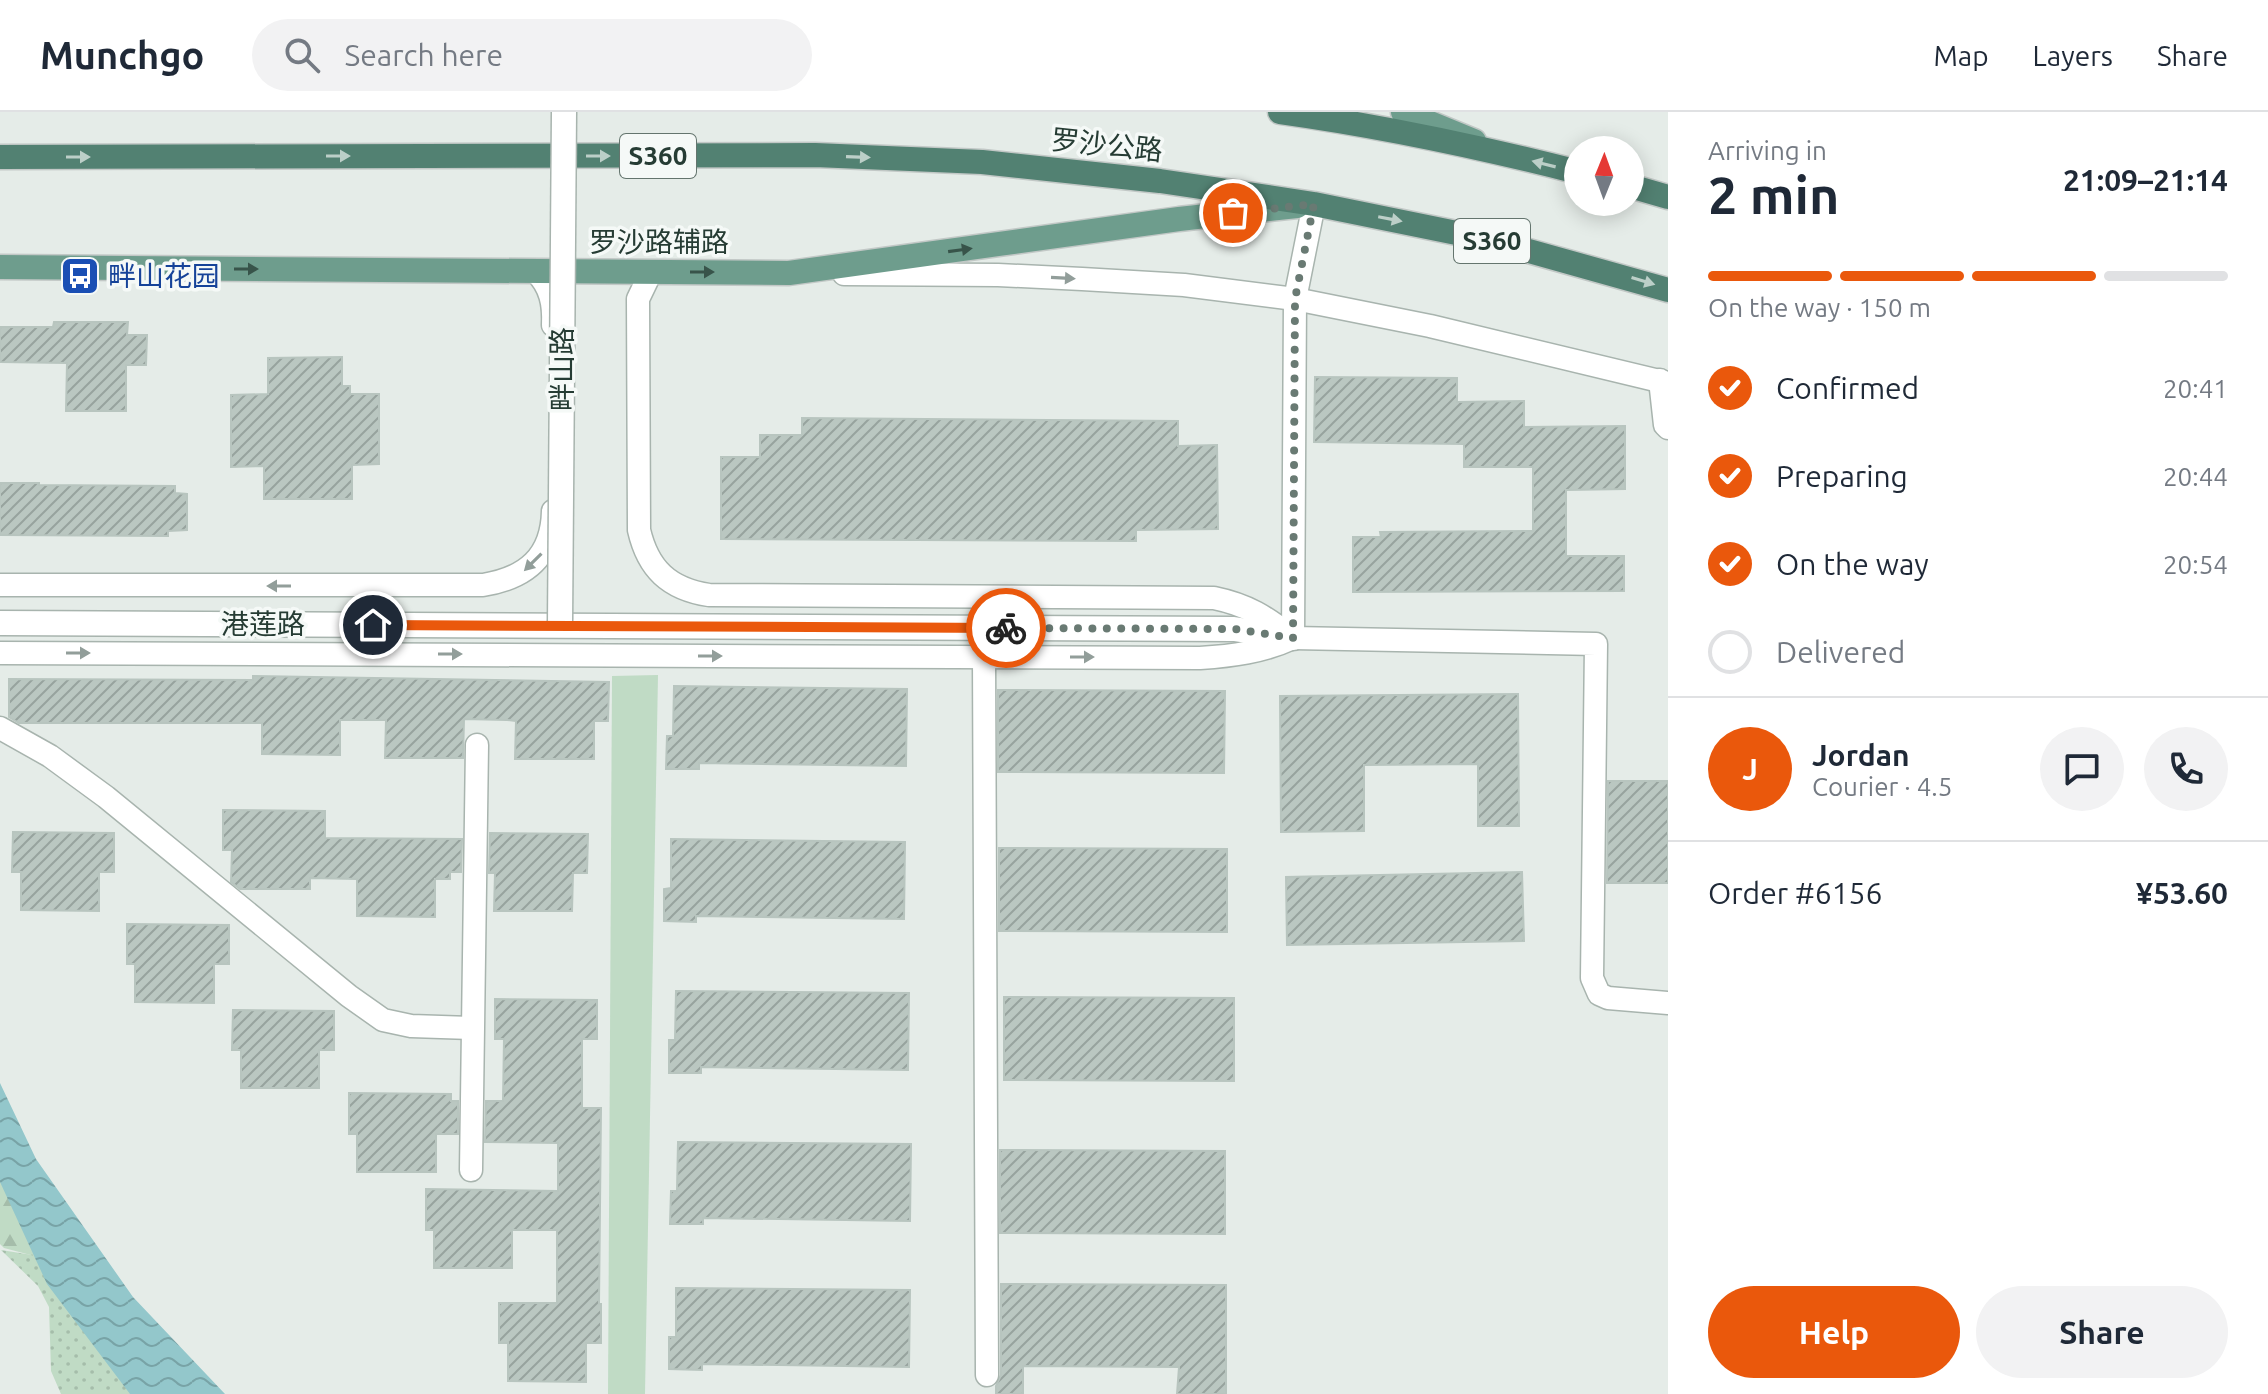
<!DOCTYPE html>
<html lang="en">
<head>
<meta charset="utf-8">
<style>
	body { margin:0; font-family:Ubuntu,"Noto Sans SC",sans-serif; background:#f2f2f3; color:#1f2937; height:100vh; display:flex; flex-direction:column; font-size:30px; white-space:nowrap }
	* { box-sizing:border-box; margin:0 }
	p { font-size:26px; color:#747a83 }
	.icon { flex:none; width:44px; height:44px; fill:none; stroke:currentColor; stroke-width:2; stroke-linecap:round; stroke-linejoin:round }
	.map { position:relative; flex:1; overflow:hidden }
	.side { display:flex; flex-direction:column; background:#fff; width:600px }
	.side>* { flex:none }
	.needle { width:52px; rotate:1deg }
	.tools { position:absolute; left:1564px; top:24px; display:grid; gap:16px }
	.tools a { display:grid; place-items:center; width:80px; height:80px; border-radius:50%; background:#fff; box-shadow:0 4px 20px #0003; font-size:40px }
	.pin { position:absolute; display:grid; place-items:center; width:68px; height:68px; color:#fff; margin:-34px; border:4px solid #fff; border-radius:50%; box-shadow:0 2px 8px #0007 }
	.courier { position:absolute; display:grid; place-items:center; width:80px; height:80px; margin:-40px; border:6px solid #ea580c; border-radius:50%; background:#fff; color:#222; box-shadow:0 2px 10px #0007 }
	.summary em { font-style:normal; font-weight:700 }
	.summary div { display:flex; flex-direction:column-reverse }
	.summary { display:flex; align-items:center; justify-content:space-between; height:136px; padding:0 40px }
	h1 { font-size:52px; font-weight:700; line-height:60px }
	.bar { display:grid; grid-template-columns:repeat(4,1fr); gap:12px 8px; align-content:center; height:96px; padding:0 40px }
	.bar i { height:10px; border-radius:6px; background:#e0e1e3 }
	.bar .active { background:#ea580c }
	.bar p { grid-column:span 4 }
	.line { display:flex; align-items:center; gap:20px; padding:0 40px; border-top:2px solid #e0e1e3 }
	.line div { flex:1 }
	.round { display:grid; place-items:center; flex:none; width:84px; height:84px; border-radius:42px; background:#f2f2f3 }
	ol { padding:0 40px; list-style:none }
	li { display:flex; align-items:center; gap:24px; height:88px }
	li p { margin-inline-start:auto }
	li .icon { padding:8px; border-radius:50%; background:#ea580c; color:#fff; stroke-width:4 }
	li:last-child { color:#747a83 }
	li i { width:44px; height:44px; border:4px solid #e0e1e3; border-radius:50% }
	.action { display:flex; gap:16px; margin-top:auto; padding:16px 40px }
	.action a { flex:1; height:92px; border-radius:48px; background:#ea580c; color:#fff; font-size:32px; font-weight:700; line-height:92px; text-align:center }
	.action a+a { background:#f2f2f3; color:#1f2937 }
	header { display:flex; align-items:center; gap:48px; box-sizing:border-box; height:112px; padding:0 40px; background:#fff; border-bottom:2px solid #e0e1e3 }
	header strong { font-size:38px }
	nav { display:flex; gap:44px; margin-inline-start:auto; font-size:28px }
	.search { width:560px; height:72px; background:#f2f2f3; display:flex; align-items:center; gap:20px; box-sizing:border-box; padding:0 28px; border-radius:44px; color:#747a83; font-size:30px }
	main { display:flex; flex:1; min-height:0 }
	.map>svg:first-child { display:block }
</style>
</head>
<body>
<header>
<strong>Munchgo</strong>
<div class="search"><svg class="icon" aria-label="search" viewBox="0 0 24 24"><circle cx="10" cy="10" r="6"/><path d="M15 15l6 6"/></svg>Search here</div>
<nav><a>Map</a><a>Layers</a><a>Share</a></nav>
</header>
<main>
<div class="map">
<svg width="1668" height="1282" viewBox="0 0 1668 1282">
	<defs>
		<pattern id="grass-dots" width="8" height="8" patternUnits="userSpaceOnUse" patternTransform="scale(2)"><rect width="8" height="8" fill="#c0dbc5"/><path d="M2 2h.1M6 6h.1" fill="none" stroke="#a5bdaa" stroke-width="1.8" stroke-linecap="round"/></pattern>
		<pattern id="forest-firs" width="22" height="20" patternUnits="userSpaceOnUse" patternTransform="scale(2)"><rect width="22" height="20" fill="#c0dbc5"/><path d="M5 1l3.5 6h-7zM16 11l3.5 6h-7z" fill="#a5bdaa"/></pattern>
		<pattern id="water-waves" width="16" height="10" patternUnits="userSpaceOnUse" patternTransform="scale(2)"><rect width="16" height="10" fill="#93c7cb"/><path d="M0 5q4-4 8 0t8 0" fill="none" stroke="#78a3a6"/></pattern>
		<pattern id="building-hatch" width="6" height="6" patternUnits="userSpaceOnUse" patternTransform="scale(2)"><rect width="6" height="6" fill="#bac7c1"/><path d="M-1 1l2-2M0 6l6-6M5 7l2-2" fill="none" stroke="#97a39e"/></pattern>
	</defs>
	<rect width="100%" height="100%" fill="#e5ece8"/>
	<!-- grass -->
	<path fill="url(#grass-dots)" d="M 1,1138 L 64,1148 L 175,1282 L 61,1282 L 51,1259 L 49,1195 L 38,1174 Z"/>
	<!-- forest -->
	<path fill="url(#forest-firs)" d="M 0,1037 L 46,1147 L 4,1136 L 0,1132 Z"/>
	<!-- green -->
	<path fill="#c0dbc5" d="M 658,563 L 645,1282 L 608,1282 L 612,564 Z"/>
	<!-- water -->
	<path fill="url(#water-waves)" d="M 0,971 L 36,1047 L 133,1185 L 225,1282 L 130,1282 L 47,1172 L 0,1070 Z"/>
	<!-- building -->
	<g fill="url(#building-hatch)" stroke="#b8c5bf" stroke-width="2">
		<path d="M 54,210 L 128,210 L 127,223 L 147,223 L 146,253 L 126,253 L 126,299 L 66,299 L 67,251 L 0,250 L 0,215 L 53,215 Z"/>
		<path d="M 342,245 L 342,274 L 350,274 L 350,282 L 379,282 L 379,352 L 352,353 L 352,387 L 264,387 L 264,354 L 231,355 L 231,283 L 268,282 L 268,246 Z"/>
		<path d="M 1315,265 L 1457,266 L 1457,290 L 1524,289 L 1524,315 L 1625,314 L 1625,377 L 1566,378 L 1566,444 L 1624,444 L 1624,479 L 1353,480 L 1353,425 L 1381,425 L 1380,420 L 1533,419 L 1533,355 L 1464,355 L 1464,332 L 1314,330 Z"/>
		<path d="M 802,306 L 1178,309 L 1178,334 L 1217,333 L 1218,417 L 1136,418 L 1136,429 L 721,427 L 721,345 L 760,345 L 760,323 L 802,323 Z"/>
		<path d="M 0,371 L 39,371 L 39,373 L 175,374 L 175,381 L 187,382 L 187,418 L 168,419 L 168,424 L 0,423 Z"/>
		<path d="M 253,564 L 609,570 L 608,609 L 594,609 L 594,647 L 515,647 L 516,609 L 507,608 L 464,607 L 463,646 L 385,646 L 386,608 L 340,608 L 340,643 L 262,642 L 262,611 L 19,611 L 9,605 L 9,567 L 253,568 Z"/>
		<path d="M 674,574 L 907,577 L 906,654 L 699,651 L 699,657 L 666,657 L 667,624 L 673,624 Z"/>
		<path d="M 998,578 L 1225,579 L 1224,661 L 998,660 Z"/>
		<path d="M 1518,582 L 1519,714 L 1478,714 L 1478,652 L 1364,653 L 1364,719 L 1281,720 L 1280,584 Z"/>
		<path d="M 1608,669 L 1668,669 L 1668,771 L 1607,771 Z"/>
		<path d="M 223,698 L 325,699 L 325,726 L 462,727 L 461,760 L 450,760 L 450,767 L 435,767 L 435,805 L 357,804 L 357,767 L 310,766 L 310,777 L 240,777 L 231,770 L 232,738 L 223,738 Z"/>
		<path d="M 13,720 L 114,721 L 114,760 L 99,760 L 99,799 L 21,798 L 21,760 L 12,760 Z"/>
		<path d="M 490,721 L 588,722 L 587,761 L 573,761 L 572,799 L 494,799 L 495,761 L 489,761 Z"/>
		<path d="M 671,727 L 905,730 L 904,807 L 696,804 L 696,810 L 664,809 L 664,777 L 671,776 Z"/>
		<path d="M 999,736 L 1227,737 L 1227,820 L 999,819 Z"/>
		<path d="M 1522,760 L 1524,829 L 1287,833 L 1286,765 Z"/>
		<path d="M 127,812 L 229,813 L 229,852 L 214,852 L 214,891 L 135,890 L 135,852 L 127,852 Z"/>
		<path d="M 676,879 L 909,881 L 908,958 L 701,955 L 701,961 L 669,961 L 669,928 L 675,928 Z"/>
		<path d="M 1004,885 L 1234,886 L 1234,969 L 1004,968 Z"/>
		<path d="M 495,887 L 597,888 L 597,927 L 582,927 L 582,996 L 601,996 L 599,1192 L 601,1192 L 601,1231 L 586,1231 L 586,1270 L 508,1269 L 508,1231 L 499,1231 L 499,1191 L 557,1191 L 557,1118 L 512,1118 L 512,1156 L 434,1156 L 434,1118 L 426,1118 L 426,1077 L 558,1079 L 558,1031 L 485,1030 L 486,989 L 503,989 L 504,927 L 495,927 Z"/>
		<path d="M 233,898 L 334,899 L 334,938 L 319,938 L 319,976 L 241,976 L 241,938 L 232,938 Z"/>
		<path d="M 349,981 L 451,982 L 451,989 L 458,989 L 458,1022 L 436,1022 L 436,1060 L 357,1060 L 357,1022 L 349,1022 Z"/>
		<path d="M 678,1030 L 911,1032 L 910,1109 L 703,1106 L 703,1112 L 670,1112 L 671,1079 L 677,1079 Z"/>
		<path d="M 1000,1038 L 1225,1039 L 1225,1122 L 1000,1121 Z"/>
		<path d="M 1001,1172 L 1226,1173 L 1226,1282 L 1177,1282 L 1179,1255 L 1023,1254 L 1023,1282 L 996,1282 L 996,1274 L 1001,1263 Z"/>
		<path d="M 676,1176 L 910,1178 L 909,1255 L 702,1252 L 702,1258 L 669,1257 L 669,1225 L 676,1225 Z"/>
	</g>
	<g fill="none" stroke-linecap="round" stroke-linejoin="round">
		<defs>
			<g id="minor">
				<path d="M 1314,92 L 1295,187 L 1293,526 L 1596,532 L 1592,866 L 1599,882 L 1608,886 L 1668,891"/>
				<path d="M 535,159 C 551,175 554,192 553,213"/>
				<path d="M 844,162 L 998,163 L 1082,167 L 1184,173 L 1295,187 L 1430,214 L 1668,271"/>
				<path d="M 1660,268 L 1665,313 L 1668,316"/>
				<path d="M 0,473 L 483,473 C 526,466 552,445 553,399"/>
				<path d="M 0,541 L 1200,546 C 1232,544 1263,540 1293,526 C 1266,505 1248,493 1214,486 L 709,483 C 669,477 648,457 639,418 L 638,187 L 651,160"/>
				<path d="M 984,545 L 987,1263"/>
				<path d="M 0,616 L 50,644 L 106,685 L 349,884 L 383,908 L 411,914 L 471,916"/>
				<path d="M 471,1058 L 477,633"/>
			</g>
			<path id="tertiary" d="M 0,511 L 1234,517 L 1293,526"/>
			<g id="primary">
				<path d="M 1403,0 L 1474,29"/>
				<path d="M 0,155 L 789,161 L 1179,107 L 1297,94"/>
			</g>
			<g id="trunk">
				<path d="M 1280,0 C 1381,14 1480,35 1578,60"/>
				<path d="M 0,45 L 815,43 L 982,50 L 1160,69 L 1314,92 L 1486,127 L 1668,178"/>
				<path d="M 1630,74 L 1668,85"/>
			</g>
		</defs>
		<!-- minor casing -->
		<use href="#minor" stroke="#a8b4ae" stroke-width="25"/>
		<!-- tertiary casing -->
		<use href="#tertiary" stroke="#a8b4ae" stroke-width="27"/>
		<!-- primary casing -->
		<use href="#primary" stroke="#c2c8c6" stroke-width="27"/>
		<!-- trunk casing -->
		<use href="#trunk" stroke="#c2c8c6" stroke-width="27"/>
		<!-- minor -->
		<use href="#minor" stroke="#fff" stroke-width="22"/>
		<!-- tertiary -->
		<use href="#tertiary" stroke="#fff" stroke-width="24"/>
		<!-- primary -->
		<use href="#primary" stroke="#6e9d8d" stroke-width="24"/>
		<!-- trunk -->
		<use href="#trunk" stroke="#528172" stroke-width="24"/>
		<defs>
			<path id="tertiary-bridge" d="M 560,513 L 564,0"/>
		</defs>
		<!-- tertiary-bridge casing -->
		<use href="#tertiary-bridge" stroke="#a8b4ae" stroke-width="27" stroke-linecap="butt"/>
		<!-- tertiary-bridge -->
		<use href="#tertiary-bridge" stroke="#fff" stroke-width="24"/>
	</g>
	<!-- one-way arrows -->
	<defs><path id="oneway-solid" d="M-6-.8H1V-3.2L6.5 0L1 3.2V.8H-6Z" transform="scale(2)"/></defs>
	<g fill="#bccfc8">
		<use href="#oneway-solid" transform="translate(338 44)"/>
		<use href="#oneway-solid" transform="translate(598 44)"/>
		<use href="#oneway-solid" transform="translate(78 45)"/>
		<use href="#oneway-solid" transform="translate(858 45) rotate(2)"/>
		<use href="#oneway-solid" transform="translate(1544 52) rotate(-166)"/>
		<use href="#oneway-solid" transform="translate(1390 107) rotate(11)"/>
		<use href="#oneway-solid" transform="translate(1643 169) rotate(17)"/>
	</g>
	<g fill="#38544a">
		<use href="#oneway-solid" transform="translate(960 138) rotate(-8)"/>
		<use href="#oneway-solid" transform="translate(246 157)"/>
		<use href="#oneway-solid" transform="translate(702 160)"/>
	</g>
	<g fill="#929e9a">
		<use href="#oneway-solid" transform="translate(1063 166) rotate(3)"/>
		<use href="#oneway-solid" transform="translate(533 450) rotate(135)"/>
		<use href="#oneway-solid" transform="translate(279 474) rotate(-180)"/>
		<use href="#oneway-solid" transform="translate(78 541)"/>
		<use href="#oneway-solid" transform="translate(450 542)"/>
		<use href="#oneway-solid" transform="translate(710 544)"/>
		<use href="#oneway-solid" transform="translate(1082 545)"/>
	</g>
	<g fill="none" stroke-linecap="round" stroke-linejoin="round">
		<!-- done -->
		<path stroke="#697a73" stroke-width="8" stroke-dasharray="0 14.4" d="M 1006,516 L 1234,517 L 1293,526 L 1295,187 L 1314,92 L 1233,101"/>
		<!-- route -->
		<path stroke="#ea580c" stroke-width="10" d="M 373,513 L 1006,516"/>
	</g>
	<!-- icons -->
	<defs>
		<symbol id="bus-square" viewBox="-11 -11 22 22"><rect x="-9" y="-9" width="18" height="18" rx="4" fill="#1a4fb4" stroke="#f5f9f7"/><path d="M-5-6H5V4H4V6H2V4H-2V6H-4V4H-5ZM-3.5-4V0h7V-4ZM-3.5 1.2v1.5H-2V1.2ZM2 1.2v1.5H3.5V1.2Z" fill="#fff"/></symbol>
	</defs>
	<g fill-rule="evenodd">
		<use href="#bus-square" x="58" y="142" width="44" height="44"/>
	</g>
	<g text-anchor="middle" stroke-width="7" stroke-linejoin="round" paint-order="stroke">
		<!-- shield labels -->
		<g fill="#f5f9f7" stroke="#64756e" stroke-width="2">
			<rect x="620" y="22" width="76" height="44" rx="6"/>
			<rect x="1454" y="107" width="76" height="44" rx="6"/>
		</g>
		<g font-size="26" font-weight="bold" fill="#263c34">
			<text x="658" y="53">S360</text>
			<text x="1492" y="138">S360</text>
		</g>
		<!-- street labels -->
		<g font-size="28" fill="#263c34" stroke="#f5f9f7">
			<text transform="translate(1107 33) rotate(6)" y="10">罗沙公路</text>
			<text x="659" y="140">罗沙路辅路</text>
			<text transform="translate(562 257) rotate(-90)" y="10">畔山路</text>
			<text x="263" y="522">港莲路</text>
		</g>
		<!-- transit labels -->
		<g font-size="28" fill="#164399" stroke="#f5f9f7" text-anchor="start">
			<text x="108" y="174">畔山花园</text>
		</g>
	</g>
</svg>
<div class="tools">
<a><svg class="needle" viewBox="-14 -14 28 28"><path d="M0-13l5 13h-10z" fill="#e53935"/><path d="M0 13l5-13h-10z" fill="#747a83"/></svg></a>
</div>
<div class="pin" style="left:1233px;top:101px;background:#ea580c"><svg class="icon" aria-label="bag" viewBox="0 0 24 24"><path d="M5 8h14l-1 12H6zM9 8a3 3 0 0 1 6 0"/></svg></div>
<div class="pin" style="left:373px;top:513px;background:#1f2937"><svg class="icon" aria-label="home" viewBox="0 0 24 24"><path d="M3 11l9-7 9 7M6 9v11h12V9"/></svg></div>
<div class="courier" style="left:1006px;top:516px"><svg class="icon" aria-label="bike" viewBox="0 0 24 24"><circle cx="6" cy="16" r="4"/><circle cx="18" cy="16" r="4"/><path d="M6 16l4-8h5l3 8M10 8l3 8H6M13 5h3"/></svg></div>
</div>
<section class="side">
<div class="summary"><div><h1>2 min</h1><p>Arriving in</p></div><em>21:09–21:14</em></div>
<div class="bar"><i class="active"></i><i class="active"></i><i class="active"></i><i></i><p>On the way · 150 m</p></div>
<ol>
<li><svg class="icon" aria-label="check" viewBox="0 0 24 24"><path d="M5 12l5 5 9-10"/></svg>Confirmed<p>20:41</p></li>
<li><svg class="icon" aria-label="check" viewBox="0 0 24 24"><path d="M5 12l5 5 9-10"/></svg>Preparing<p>20:44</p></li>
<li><svg class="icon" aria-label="check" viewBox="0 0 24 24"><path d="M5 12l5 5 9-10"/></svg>On the way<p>20:54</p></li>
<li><i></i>Delivered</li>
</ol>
<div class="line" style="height:144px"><b class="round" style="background:#ea580c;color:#fff">J</b><div><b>Jordan</b><p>Courier · 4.5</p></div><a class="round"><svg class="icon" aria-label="chat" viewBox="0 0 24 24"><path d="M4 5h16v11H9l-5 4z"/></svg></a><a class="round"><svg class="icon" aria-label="phone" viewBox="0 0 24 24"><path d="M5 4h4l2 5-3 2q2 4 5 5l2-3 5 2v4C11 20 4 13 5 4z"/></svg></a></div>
<div class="line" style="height:104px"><div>Order #6156</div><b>¥53.60</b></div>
<div class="action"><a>Help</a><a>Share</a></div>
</section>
</main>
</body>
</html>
